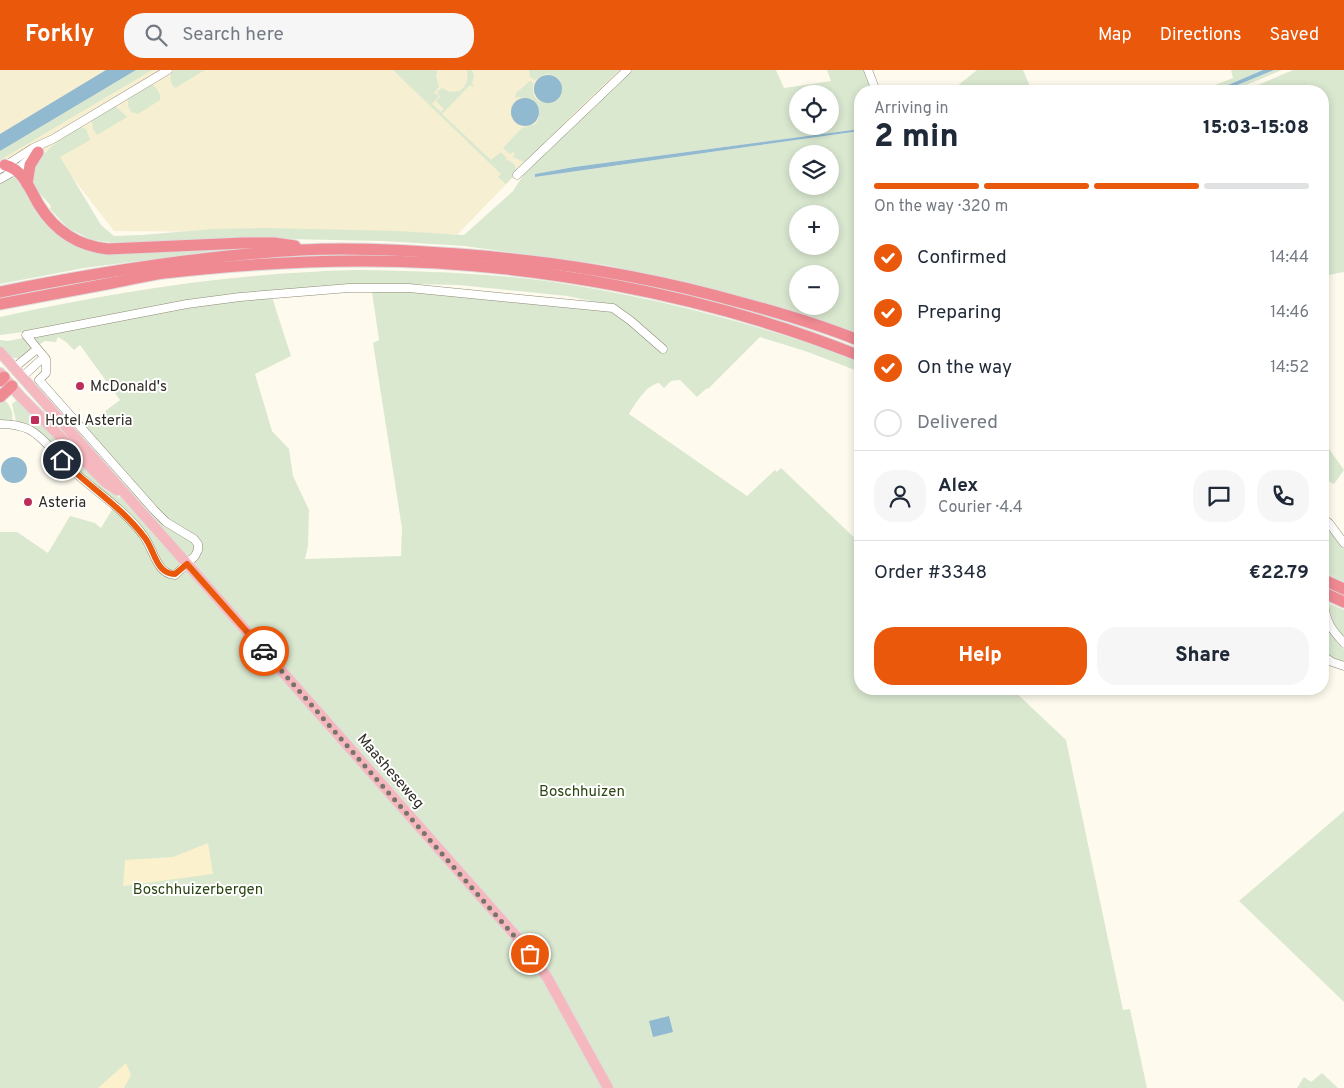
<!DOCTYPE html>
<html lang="en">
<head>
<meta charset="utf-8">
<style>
	body { margin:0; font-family:Overpass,sans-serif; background:#f6f6f7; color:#1f2937; height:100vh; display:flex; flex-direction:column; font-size:19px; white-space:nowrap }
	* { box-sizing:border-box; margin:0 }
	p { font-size:16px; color:#747a83 }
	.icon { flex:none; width:28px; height:28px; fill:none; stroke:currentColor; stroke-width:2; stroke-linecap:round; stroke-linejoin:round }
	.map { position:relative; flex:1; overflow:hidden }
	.panel { position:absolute; left:854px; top:15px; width:475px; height:610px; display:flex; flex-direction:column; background:#fff; border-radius:20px; box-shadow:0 2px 8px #0003 }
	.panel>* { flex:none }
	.fabs { position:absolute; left:789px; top:15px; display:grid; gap:10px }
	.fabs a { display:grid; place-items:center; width:50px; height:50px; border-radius:50%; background:#fff; box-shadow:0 2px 8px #0003; font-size:25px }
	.pin { position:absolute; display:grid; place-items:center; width:42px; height:42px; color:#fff; margin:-21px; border:2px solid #fff; border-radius:50%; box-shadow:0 1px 5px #0007 }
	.courier { position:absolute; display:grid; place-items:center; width:50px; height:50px; margin:-25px; border:4px solid #ea580c; border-radius:50%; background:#fff; color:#222; box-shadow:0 1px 6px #0007 }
	.summary em { font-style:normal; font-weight:800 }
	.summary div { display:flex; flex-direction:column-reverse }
	.summary { display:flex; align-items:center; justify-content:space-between; height:85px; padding:0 20px }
	h1 { font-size:32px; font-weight:800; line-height:38px }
	.bar { display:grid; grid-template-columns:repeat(4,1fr); gap:8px 5px; align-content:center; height:60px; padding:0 20px }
	.bar i { height:6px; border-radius:4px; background:#e0e1e3 }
	.bar .selected { background:#ea580c }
	.bar p { grid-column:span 4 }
	.line { display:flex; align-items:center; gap:12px; padding:0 20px; border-top:1px solid #e0e1e3 }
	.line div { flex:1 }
	.round { display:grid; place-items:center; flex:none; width:52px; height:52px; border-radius:20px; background:#f6f6f7 }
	ol { padding:0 20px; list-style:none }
	li { display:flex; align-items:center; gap:15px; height:55px }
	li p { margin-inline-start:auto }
	li .icon { padding:5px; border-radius:50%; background:#ea580c; color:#fff; stroke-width:4 }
	li:last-child { color:#747a83 }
	li i { width:28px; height:28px; border:2px solid #e0e1e3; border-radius:50% }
	.cta { display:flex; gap:10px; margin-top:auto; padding:10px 20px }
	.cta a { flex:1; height:58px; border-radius:20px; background:#ea580c; color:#fff; font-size:20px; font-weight:800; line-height:58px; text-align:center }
	.cta a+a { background:#f6f6f7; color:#1f2937 }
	header { display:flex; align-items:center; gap:30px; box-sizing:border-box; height:70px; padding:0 25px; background:#ea580c; color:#fff }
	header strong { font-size:24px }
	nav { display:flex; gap:28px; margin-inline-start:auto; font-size:18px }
	.search { width:350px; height:45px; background:#f6f6f7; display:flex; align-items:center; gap:12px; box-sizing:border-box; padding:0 18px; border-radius:20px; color:#747a83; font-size:19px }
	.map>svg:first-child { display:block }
</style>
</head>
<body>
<header>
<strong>Forkly</strong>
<div class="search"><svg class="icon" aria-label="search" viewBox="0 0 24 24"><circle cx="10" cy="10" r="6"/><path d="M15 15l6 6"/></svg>Search here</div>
<nav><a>Map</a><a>Directions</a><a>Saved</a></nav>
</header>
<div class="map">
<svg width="1344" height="1018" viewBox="0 0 1344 1018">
	<rect width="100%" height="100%" fill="#fefbee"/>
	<!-- built -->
	<path fill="#f6efd1" d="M 0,0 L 626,0 L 510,110 L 458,164 L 114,161 L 50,79 L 0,99 Z"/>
	<!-- green -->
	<g fill="#dae8d0" fill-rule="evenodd">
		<path d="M 136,0 L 152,0 L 0,90 L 0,81 Z"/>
		<path d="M 175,0 L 205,0 L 175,18 C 170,13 170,9 171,2 Z"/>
		<path d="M 393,0 L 437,0 L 436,6 L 439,17 L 434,23 L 439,26 L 432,34 L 441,42 L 444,39 L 436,31 L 440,27 L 437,22 L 442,18 L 450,22 L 460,21 C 467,15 469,9 467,0 L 472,0 L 474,5 L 472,14 L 475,18 L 470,15 L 442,44 L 491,90 L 501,82 L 507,88 L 505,91 L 508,90 L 514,94 L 517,102 L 506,114 L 498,107 L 501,104 Z"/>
		<path d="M 529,0 L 619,0 L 575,42 L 526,93 L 513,87 L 515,84 L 513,82 L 510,84 L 503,78 L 522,58 L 536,54 L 539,47 L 539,37 L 532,29 L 517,27 L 515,29 L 516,23 L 530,11 L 533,13 C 531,34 543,35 558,30 C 563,17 564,5 545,4 L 535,10 L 530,7 Z"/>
		<path d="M 630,0 L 776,0 L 784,18 L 831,11 L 827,0 L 865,0 L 873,21 L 860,21 L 860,59 L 574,97 L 535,104 L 535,107 L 860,61 L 860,267 L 682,212 L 606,195 L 464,176 L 382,171 L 244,168 L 119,173 L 92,170 L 68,158 L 50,139 L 51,136 C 45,129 37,122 34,114 C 24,90 63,69 79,57 L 86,59 L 90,70 L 60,87 L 101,155 L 114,166 L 141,165 L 214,159 L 265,158 L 398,161 L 464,165 L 513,121 L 528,98 ZM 798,24 L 830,24 L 830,56 L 798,56 ZM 798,84 L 830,84 L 830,116 L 798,116 ZM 798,144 L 830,144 L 830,176 L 798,176 ZM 798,204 L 830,204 L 830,236 L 798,236 Z"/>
		<path d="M 977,0 L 1023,0 L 1032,21 L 951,21 Z"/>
		<path d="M 1231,0 L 1263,0 L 1214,21 L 1199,21 L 1233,8 Z"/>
		<path d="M 1274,0 L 1282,0 L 1232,21 L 1223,21 Z"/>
		<path d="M 1293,0 L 1344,0 L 1344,202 L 1323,206 L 1322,21 L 1244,21 Z"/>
		<path d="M 151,14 C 157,18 161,23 160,30 L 138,44 L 131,42 L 128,36 L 128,28 Z"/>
		<path d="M 115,36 L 127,47 L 97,65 L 93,59 L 92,49 Z"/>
		<path d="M 15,102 L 79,175 L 287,176 L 185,185 L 84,198 L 0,214 L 0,112 Z"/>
		<path d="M 356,200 C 422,201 488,203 553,212 C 633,224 714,243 792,268 C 815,275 838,284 860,293 L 860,302 L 808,282 L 760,267 L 708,319 L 707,318 L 697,327 L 680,310 L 671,311 L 664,318 L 659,313 C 646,315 636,333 629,344 L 747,426 L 775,400 L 777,402 L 781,398 L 860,473 L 860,619 L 1012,619 L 1066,670 L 1123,940 L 1130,939 L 1147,1018 L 0,1018 L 0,462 L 17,462 L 48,483 L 70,446 L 95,453 L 101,458 L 116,433 L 52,377 L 16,351 L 12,334 L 17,330 C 27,338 30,348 41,353 L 119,428 L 132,408 L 84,357 L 120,330 L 80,275 L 74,280 L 66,272 L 58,267 L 56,272 L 45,271 L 37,276 L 32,267 L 39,260 L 0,265 L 0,247 C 118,221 235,203 356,200 ZM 347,214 L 405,214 L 372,222 L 379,270 L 373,273 L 402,458 L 401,486 L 305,489 L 308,476 L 309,440 L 293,406 L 289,379 L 272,361 L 255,304 L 291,286 L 270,221 ZM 409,214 L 459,215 L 567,226 L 605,234 Z"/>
		<path d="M 23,268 L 27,269 L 34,278 L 19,289 L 11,287 L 0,276 L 0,270 L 8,271 Z"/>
		<path d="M 5,330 C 10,336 14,342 12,351 L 0,351 L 0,334 Z"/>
		<path d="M 1322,369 L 1344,400 L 1334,414 L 1323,408 Z"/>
		<path d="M 1322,452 L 1327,456 L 1344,479 L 1344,512 L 1326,503 L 1325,493 L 1323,485 Z"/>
		<path d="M 1328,533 L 1344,540 L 1344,568 L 1333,552 Z"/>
		<path d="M 1322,545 C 1328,559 1333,569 1344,579 L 1344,593 L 1323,583 Z"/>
		<path d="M 1344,741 L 1344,932 L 1239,831 Z"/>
		<path d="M 1322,1003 L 1338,1018 L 1297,1018 L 1304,1007 L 1311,1012 Z"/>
	</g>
	<!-- sand -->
	<g fill="#fbf1cc">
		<path d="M 208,773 L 213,804 L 123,816 L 125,790 L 173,787 Z"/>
		<path d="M 126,993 L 131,1005 L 124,1018 L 98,1018 Z"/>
	</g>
	<!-- water -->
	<g fill="#91b9cf">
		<path d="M 106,0 L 136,0 L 0,81 L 0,64 Z"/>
		<path d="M 1263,0 L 1274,0 L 1223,21 L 1214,21 Z"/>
		<circle cx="548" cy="19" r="14"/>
		<circle cx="525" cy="42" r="14"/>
		<path d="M 860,59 L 860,61 L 535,107 L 535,104 L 574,97 Z"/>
		<circle cx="14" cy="400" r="13"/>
		<path d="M 669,946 L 673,962 L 653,967 L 649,951 Z"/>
	</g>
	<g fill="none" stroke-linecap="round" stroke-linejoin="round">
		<defs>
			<g id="minor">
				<path d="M 868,0 L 876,21"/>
				<path d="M 0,99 L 33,78 L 53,69 L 168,0"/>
				<path d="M 517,105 L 627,0"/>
				<path d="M 0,109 L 16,100 L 33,86"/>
				<path d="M 14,298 L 37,279"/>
				<path d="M 22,307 L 44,287"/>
				<path d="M 0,354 C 11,354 20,355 30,360 C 46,369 58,388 72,400 C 96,422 124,439 143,465 C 154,479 156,504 175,505 L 195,486 L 198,480 L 198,474 L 194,469 L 166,452 L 154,440 L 39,310 L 46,303 L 46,289 L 26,265 L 187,234 L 240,227 L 349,218 L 409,218 L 613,238 L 631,251 L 663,279"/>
				<path d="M 1322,448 L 1329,453 L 1344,473"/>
				<path d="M 1324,533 C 1326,552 1331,559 1344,573"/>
				<path d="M 1322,585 L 1332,592 L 1344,596"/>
			</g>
			<g id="major">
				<path d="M 0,282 L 522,873 L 547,907 L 608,1018"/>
				<path d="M 0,303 L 20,326 L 105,412 L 117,420"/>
			</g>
			<g id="highway">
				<path d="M 5,95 C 24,100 30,120 39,135 C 55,161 79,176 108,179 L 244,173 L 274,173 L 295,176"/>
				<path d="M 27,114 L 30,95 L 38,82"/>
				<path d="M 0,222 C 99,202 199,186 300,180 C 352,177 406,180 458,184 C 553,191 647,206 739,232 C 780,243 821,255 860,271"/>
				<path d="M 0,234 C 37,227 75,220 112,213 C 130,210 147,205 164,203 C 228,196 293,191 357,191 C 523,190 706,224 860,286"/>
				<path d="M 0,311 L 4,307"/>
				<path d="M 0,327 L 12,316"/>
				<path d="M 1322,509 L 1344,519"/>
				<path d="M 1322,522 L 1344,532"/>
			</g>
		</defs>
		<!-- minor casing -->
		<use href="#minor" stroke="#8f8a76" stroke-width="9"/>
		<!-- major casing -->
		<use href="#major" stroke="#dedddc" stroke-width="12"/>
		<!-- highway casing -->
		<use href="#highway" stroke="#dedddc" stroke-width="13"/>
		<!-- minor -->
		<use href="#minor" stroke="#fff" stroke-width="8"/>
		<!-- major -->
		<use href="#major" stroke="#f5b8be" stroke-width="10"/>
		<!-- highway -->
		<use href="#highway" stroke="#ef8992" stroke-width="11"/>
	</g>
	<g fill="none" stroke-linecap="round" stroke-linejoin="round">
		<!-- done -->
		<path stroke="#77756b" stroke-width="5" stroke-dasharray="0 9" d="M 264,581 L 530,884"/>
		<!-- route -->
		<path stroke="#ea580c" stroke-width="6" d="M 62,390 C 89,417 122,437 145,468 C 155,481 156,504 175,504 L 187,494 L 264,581"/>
	</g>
	<!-- markers -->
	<g fill="#bd2e5b" stroke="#fff" stroke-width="2">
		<circle cx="80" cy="316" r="5"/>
		<rect x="30" y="345" width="10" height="10" rx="2.5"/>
		<circle cx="28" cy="432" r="5"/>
	</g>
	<g text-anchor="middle" stroke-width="4" stroke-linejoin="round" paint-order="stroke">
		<!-- poi labels -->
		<g font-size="15" fill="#2f2d25" stroke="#fff" text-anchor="start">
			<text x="90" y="321">McDonald's</text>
			<text x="45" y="355">Hotel Asteria</text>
			<text x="38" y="437">Asteria</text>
		</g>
		<!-- street labels -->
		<g font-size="15" fill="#2f2d25" stroke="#fff">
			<text transform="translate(391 701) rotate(49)" y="5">Maasheseweg</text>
		</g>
		<!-- park labels -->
		<g font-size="15" fill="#2c4612" stroke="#fff">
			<text x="582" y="726">Boschhuizen</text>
			<text x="198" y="824">Boschhuizerbergen</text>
		</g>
	</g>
</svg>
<div class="fabs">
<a><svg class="icon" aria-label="locate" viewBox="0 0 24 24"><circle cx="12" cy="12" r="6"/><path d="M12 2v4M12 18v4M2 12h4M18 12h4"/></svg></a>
<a><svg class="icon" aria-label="layers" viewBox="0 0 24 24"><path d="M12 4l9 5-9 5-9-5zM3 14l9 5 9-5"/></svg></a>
<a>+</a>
<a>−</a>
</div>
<div class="pin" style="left:530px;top:884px;background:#ea580c"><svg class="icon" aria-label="bag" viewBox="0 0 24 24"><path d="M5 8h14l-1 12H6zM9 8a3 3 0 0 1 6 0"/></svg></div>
<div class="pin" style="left:62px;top:390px;background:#1f2937"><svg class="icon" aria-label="home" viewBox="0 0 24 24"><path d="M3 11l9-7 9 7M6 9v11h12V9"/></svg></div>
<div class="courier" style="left:264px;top:581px"><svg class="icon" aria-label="car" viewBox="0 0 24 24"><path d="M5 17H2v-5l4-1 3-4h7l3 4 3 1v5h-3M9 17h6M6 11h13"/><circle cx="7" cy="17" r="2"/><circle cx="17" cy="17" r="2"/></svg></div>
<section class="panel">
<div class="summary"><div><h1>2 min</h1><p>Arriving in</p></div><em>15:03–15:08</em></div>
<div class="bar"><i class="selected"></i><i class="selected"></i><i class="selected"></i><i></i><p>On the way · 320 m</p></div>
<ol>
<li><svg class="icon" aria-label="check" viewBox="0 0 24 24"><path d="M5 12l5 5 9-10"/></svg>Confirmed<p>14:44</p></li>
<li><svg class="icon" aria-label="check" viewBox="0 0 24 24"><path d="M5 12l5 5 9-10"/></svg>Preparing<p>14:46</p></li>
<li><svg class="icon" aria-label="check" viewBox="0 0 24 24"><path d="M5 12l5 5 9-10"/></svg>On the way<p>14:52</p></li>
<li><i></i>Delivered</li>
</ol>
<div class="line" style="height:90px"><a class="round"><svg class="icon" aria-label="person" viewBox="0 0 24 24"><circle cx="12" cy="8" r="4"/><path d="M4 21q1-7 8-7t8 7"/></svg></a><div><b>Alex</b><p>Courier · 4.4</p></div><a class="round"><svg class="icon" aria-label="chat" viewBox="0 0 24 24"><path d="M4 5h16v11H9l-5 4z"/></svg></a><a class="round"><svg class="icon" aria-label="phone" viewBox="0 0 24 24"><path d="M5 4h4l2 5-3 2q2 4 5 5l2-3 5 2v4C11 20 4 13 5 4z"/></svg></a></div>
<div class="line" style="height:65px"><div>Order #3348</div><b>€22.79</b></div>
<div class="cta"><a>Help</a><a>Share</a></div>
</section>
</div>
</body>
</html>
